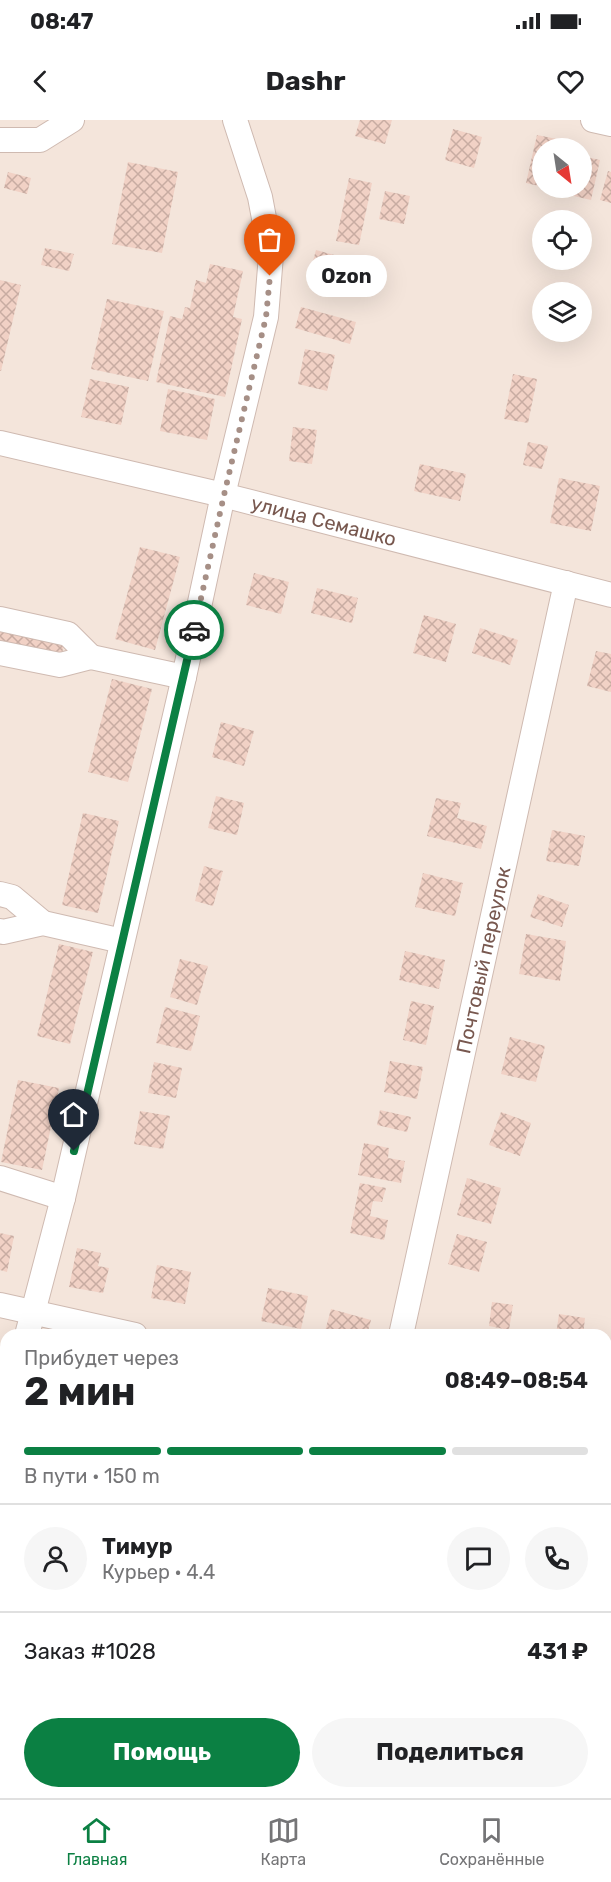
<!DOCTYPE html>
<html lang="ru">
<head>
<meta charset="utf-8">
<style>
	body { margin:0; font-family:Rubik,sans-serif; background:#f6f6f6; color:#202124; height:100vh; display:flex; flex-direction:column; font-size:22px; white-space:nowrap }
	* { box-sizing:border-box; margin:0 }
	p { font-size:20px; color:#757577 }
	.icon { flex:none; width:33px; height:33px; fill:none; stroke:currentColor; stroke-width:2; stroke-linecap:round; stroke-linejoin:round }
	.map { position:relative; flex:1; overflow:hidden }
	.sheet { position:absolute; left:0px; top:1209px; width:612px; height:470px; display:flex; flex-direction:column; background:#fff; border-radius:18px 18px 0 0; box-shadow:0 6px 24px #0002 }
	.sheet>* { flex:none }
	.needle { width:39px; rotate:150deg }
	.buttons { position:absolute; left:532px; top:18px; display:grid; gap:12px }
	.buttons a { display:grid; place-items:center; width:60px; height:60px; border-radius:50%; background:#fff; box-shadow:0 6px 24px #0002; font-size:30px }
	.pin { position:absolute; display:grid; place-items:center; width:51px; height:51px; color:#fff; margin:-62px -26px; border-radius:50% 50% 50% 0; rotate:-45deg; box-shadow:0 0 6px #0007 }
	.pin .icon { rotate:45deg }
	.courier { position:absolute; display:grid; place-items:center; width:60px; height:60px; margin:-30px; border:4px solid #0b8043; border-radius:50%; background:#fff; color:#222; box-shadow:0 2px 8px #0007 }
	.bubble { position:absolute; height:42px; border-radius:21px; background:#fff; box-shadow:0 6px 24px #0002; font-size:20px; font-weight:700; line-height:42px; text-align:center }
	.summary em { font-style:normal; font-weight:700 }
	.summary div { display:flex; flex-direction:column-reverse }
	.summary { display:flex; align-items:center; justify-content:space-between; height:102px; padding:0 24px }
	h1 { font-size:39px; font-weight:700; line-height:45px }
	.bar { display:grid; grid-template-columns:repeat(4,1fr); gap:9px 6px; align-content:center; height:72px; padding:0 24px }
	.bar i { height:8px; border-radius:4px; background:#e0e0e0 }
	.bar .current { background:#0b8043 }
	.bar p { grid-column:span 4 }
	.line { display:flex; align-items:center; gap:15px; padding:0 24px; border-top:2px solid #e0e0e0 }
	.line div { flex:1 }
	.round { display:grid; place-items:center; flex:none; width:63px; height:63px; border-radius:32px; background:#f6f6f6 }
	.button { display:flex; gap:12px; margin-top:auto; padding:12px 24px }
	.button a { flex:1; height:69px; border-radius:36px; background:#0b8043; color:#fff; font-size:24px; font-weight:700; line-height:69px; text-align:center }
	.button a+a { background:#f6f6f6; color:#202124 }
	.status { display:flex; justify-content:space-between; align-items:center; height:42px; padding:0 30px; background:#fff; direction:ltr }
	.status svg { height:16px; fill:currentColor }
	header { display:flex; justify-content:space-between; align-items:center; height:78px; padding:0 24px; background:#fff; font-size:27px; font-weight:700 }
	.dock { display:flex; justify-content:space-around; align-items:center; height:84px; border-top:2px solid #e0e0e0; background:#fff; font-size:16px; color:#757577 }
	.dock a { display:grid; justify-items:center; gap:3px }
	.dock .current { color:#0b8043 }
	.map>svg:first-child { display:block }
</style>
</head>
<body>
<div class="status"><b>08:47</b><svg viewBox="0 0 49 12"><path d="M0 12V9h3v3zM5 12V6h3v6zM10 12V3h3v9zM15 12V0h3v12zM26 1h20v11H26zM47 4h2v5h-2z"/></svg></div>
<header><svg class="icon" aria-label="back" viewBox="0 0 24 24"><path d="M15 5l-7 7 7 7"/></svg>Dashr<svg class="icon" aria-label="heart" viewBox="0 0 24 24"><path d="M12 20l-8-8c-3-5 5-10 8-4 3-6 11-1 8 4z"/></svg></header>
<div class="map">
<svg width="611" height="1678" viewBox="0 0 611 1678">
	<defs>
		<pattern id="building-cross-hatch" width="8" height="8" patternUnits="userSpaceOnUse" patternTransform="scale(1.5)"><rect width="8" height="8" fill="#f1d1c5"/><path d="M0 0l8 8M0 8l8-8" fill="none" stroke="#c8aca2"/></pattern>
	</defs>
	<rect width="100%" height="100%" fill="#fcf4ed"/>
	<!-- residential -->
	<path fill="#f4e5db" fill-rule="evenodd" d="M 0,0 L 611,0 L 611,1678 L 0,1678 ZM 543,28 L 582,28 L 582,68 L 543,68 ZM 543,100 L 582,100 L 582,140 L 543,140 ZM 543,172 L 582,172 L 582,212 L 543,212 ZM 6,1215 L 606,1215 L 606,1672 L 6,1672 Z"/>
	<!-- building -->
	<g fill="url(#building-cross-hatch)">
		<path d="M 360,0 L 392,0 L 385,24 L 355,16 Z"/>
		<path d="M 453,9 L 482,17 L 474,48 L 445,40 Z"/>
		<path d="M 537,15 L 562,20 L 560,28 L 543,28 L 543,67 L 526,63 Z"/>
		<path d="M 582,36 L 600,40 L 591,80 L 565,74 L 566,68 L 582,68 Z"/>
		<path d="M 128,42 L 178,52 L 162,133 L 112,124 Z"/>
		<path d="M 608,51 L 611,52 L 611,83 L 600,80 Z"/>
		<path d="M 8,52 L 31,58 L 27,74 L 4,68 Z"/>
		<path d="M 349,58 L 372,63 L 359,125 L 336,121 Z"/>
		<path d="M 385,71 L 410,76 L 404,104 L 379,99 Z"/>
		<path d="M 45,128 L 74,134 L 69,151 L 41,145 Z"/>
		<path d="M 316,130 L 356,141 L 347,174 L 307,163 Z"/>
		<path d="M 210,144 L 243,151 L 233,197 L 242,199 L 225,277 L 156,262 L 170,196 L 182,199 L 185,187 L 190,188 L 196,160 L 206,163 Z"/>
		<path d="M 0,160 L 21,165 L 1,251 L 0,251 Z"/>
		<path d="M 107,179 L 164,191 L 148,261 L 91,249 Z"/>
		<path d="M 301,187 L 356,202 L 350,224 L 295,208 Z"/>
		<path d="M 305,229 L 335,235 L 327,271 L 298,264 Z"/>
		<path d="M 513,254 L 537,259 L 528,303 L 504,299 Z"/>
		<path d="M 90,259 L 129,267 L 121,305 L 81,297 Z"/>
		<path d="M 168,269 L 215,279 L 207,320 L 160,311 Z"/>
		<path d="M 293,307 L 317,310 L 312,344 L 289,341 Z"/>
		<path d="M 528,322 L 548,326 L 542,349 L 523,345 Z"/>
		<path d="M 420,344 L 466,354 L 460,381 L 414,371 Z"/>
		<path d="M 559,358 L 600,366 L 591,411 L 550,403 Z"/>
		<path d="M 140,427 L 180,437 L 155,530 L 115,519 Z"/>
		<path d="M 254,453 L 289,462 L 281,494 L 246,485 Z"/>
		<path d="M 317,468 L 358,478 L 352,503 L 311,493 Z"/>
		<path d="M 424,495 L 456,504 L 446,542 L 413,533 Z"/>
		<path d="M 0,508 L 65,518 L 61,540 L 0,527 Z"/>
		<path d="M 480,508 L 518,520 L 510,545 L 472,533 Z"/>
		<path d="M 596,531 L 611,534 L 611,572 L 587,566 Z"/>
		<path d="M 112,559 L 152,569 L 128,662 L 88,652 Z"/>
		<path d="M 221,602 L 254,611 L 244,646 L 212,637 Z"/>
		<path d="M 216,676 L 244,683 L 237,715 L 208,708 Z"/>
		<path d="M 436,678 L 461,683 L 457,698 L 487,706 L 481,729 L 427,716 Z"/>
		<path d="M 83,693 L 119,701 L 98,793 L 62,785 Z"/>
		<path d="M 552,710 L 585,716 L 579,746 L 546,741 Z"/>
		<path d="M 204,746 L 223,751 L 213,786 L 195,781 Z"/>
		<path d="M 423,753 L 463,763 L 455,796 L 415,787 Z"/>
		<path d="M 538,774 L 569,785 L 562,807 L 530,797 Z"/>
		<path d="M 526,814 L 566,821 L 560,861 L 519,854 Z"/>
		<path d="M 59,824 L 93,832 L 70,924 L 37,916 Z"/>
		<path d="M 405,831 L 445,840 L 439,869 L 399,860 Z"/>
		<path d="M 180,839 L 208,846 L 197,885 L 170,877 Z"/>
		<path d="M 411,881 L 434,886 L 426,925 L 403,920 Z"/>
		<path d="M 165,887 L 200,896 L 191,931 L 156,923 Z"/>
		<path d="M 510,917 L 545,926 L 536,962 L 501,954 Z"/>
		<path d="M 390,941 L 423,947 L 417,979 L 384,972 Z"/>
		<path d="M 154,942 L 182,948 L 176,978 L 148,973 Z"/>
		<path d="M 18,960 L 59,968 L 42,1050 L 1,1042 Z"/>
		<path d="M 380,990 L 411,997 L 407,1012 L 377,1005 Z"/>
		<path d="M 140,991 L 170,996 L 163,1029 L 134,1024 Z"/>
		<path d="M 501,992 L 531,1003 L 520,1036 L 489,1025 Z"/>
		<path d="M 364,1023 L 389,1028 L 388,1038 L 405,1041 L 401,1063 L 358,1055 Z"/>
		<path d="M 467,1058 L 501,1068 L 491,1104 L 457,1095 Z"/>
		<path d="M 360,1063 L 386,1068 L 382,1082 L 373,1081 L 370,1096 L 388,1100 L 384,1120 L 350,1113 Z"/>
		<path d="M 0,1113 L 14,1116 L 7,1152 L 0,1150 Z"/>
		<path d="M 457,1114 L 487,1122 L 479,1152 L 448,1144 Z"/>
		<path d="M 77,1128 L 101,1133 L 98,1146 L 109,1148 L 103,1173 L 69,1167 Z"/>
		<path d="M 157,1145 L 191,1152 L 185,1184 L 151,1178 Z"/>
		<path d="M 268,1168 L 308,1176 L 301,1209 L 261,1201 Z"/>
		<path d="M 492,1182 L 513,1185 L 509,1210 L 489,1206 Z"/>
		<path d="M 331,1189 L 371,1200 L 367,1215 L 324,1215 Z"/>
		<path d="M 559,1194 L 585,1198 L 583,1215 L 556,1215 Z"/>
		<path d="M 606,1340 L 611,1341 L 611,1368 L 606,1366 Z"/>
		<path d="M 0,1474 L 6,1476 L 6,1511 L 0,1510 Z"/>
		<path d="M 606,1505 L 611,1506 L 611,1545 L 606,1544 Z"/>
		<path d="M 0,1543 L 6,1545 L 6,1567 L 0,1565 Z"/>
		<path d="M 30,1672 L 76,1672 L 74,1678 L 47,1678 L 29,1675 Z"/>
		<path d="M 141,1672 L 149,1672 L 168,1678 L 140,1678 Z"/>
	</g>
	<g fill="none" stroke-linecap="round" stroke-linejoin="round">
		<defs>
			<g id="minor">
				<path d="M 593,0 L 611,4"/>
				<path d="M 0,20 L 40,20 L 72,0"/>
				<path id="s1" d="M 0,323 L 223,375 L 611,475"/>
				<path d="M 0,499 L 68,514 L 91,537"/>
				<path d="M 0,533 L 60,545 L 91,537 L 184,557"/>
				<path d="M 0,774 L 12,777 L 43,803"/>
				<path d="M 0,811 L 3,812 L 43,803 L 122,821"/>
				<path d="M 0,1058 L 63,1078"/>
				<path d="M 0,1185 L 135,1215"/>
				<path d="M 27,1215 L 63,1078 L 184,557 L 223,375 L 266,197 L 271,135 L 260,77 L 235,0"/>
				<path id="s2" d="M 401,1215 L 566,463"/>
				<path d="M 606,1317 L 611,1318"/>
				<path d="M 0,1330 L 6,1305"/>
				<path d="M 300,1678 L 301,1672"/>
			</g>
		</defs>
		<!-- minor casing -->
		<use href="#minor" stroke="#cfbab1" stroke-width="26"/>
		<!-- minor -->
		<use href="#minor" stroke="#fff" stroke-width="24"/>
	</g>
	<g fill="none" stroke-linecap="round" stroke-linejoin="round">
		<!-- done -->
		<path stroke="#a68f86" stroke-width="6" stroke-dasharray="0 10.8" d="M 194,510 L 224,375 L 266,197 L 270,156"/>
		<!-- route -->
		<path stroke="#0b8043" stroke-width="8" d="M 74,1031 L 194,510"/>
	</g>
	<g text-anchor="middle" stroke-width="6" stroke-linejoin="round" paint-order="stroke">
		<!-- street labels -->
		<g font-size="20" fill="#78584f" stroke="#fef9f3">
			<text dy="7" stroke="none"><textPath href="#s1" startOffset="333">улица Семашко</textPath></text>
			<text dy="7" stroke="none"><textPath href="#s2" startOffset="384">Почтовый переулок</textPath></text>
		</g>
	</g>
</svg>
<div class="buttons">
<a><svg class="needle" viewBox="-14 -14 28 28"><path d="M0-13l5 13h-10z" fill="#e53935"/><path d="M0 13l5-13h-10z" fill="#757577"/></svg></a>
<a><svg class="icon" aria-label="locate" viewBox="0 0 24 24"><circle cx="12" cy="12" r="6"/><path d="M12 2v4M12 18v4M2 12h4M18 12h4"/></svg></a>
<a><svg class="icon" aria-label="layers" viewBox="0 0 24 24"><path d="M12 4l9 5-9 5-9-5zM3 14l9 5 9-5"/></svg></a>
</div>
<div class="pin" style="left:270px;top:156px;background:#ea580c"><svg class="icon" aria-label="bag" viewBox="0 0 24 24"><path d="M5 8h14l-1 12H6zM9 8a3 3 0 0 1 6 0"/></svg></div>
<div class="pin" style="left:74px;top:1031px;background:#1f2937"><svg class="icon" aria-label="home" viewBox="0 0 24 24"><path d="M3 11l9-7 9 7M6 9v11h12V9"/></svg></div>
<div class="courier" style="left:194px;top:510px"><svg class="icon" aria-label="car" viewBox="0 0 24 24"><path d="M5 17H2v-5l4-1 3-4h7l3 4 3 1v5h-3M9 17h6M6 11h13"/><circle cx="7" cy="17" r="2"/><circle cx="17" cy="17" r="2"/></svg></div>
<div class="bubble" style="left:306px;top:135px;width:81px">Ozon</div>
<section class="sheet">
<div class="summary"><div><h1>2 мин</h1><p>Прибудет через</p></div><em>08:49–08:54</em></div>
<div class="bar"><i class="current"></i><i class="current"></i><i class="current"></i><i></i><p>В пути · 150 m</p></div>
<div class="line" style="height:108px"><a class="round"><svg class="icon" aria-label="person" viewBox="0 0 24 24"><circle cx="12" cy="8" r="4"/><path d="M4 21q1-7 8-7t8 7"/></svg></a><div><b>Тимур</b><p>Курьер · 4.4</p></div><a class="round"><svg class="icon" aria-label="chat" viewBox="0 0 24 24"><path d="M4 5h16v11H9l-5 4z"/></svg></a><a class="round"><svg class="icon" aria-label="phone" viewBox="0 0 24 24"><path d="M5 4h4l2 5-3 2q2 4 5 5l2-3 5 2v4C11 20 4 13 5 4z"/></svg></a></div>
<div class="line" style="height:78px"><div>Заказ #1028</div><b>431 ₽</b></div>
<div class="button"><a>Помощь</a><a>Поделиться</a></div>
</section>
</div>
<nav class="dock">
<a class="current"><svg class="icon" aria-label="home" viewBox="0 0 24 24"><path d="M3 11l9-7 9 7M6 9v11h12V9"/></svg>Главная</a>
<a><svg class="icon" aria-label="map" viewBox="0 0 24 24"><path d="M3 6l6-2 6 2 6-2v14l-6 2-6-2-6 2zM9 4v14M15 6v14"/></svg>Карта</a>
<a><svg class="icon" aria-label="saved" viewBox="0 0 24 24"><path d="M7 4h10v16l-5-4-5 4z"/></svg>Сохранённые</a>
</nav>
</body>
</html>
